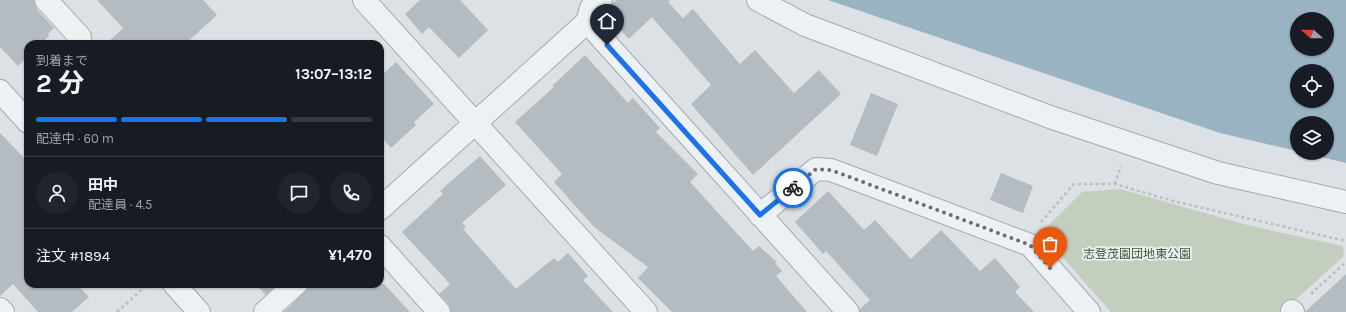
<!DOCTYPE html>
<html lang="ja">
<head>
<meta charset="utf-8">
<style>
	body { margin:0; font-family:Karla,"Noto Sans JP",sans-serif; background:#20242c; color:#f1f3f6; height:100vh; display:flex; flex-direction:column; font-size:15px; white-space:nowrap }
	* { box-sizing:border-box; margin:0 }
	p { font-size:13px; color:#9ea1a6 }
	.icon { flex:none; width:22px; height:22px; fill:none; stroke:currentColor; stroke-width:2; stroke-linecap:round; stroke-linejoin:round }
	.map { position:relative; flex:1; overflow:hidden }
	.sheet { position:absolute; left:24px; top:40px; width:360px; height:248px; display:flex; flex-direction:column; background:#171b24; border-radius:12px; box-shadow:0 1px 3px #0004 }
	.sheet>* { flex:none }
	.needle { width:26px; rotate:291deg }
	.tools { position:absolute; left:1290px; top:12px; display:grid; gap:8px }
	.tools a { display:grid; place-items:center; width:44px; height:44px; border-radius:50%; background:#171b24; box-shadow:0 1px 3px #0004; font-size:20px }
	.pin { position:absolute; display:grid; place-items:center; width:34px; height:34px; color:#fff; margin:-41px -17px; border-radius:50% 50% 50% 0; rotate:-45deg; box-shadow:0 0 4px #0007 }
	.pin .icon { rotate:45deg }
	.courier { position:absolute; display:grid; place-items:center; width:40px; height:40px; margin:-20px; border:3px solid #1a73e8; border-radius:50%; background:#fff; color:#222; box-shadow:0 1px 5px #0007 }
	.summary em { font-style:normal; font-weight:700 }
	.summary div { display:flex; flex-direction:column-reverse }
	.summary { display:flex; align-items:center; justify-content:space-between; height:68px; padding:0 12px }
	h1 { font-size:26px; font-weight:700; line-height:30px }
	.bar { display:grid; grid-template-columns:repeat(4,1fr); gap:6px 4px; align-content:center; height:48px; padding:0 12px }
	.bar i { height:5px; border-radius:3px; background:#363941 }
	.bar .on { background:#1a73e8 }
	.bar p { grid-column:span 4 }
	.line { display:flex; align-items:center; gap:10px; padding:0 12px; border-top:1px solid #363941 }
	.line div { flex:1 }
	.round { display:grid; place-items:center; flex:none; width:42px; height:42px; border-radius:21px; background:#20242c }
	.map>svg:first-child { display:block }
</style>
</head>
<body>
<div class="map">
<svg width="1346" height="312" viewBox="0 0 1346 312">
	<rect width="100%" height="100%" fill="#dce1e5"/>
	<!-- green -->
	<path fill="#c4cebe" d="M 1120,189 L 1251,226 L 1343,246 L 1344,256 L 1282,312 L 1111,312 L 1041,233 L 1082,192 Z"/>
	<!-- water -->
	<path fill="#99b3c3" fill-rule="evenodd" d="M 828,0 L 1346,0 L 1346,163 L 1305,153 L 1327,153 L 1327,123 L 1297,123 L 1297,151 L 1220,133 ZM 1297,19 L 1327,19 L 1327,49 L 1297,49 ZM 1297,71 L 1327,71 L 1327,101 L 1297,101 Z"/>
	<!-- building -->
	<g fill="#b4bbc1">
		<path d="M 0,0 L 34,0 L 34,3 L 38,11 L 54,28 L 48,34 L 49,36 L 41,44 L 28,44 L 28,56 L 18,66 L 0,47 Z"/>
		<path d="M 97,0 L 203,0 L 217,15 L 185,44 L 106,44 L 123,28 Z"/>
		<path d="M 420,0 L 460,0 L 488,30 L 459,58 L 429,27 L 422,34 L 405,14 Z"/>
		<path d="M 616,0 L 670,0 L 668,2 L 683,18 L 693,9 L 740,64 L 755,50 L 794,93 L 819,70 L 841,94 L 753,175 L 691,104 L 711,85 L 652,17 L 629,39 L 605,13 Z"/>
		<path d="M 585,55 L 628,103 L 633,98 L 660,128 L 656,132 L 698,174 L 690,182 L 753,251 L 759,246 L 777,262 L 775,263 L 782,271 L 776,276 L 807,312 L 672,312 L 638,278 L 648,267 L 594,227 L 554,182 L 562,174 L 515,122 L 554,87 L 552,86 Z"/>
		<path d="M 396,62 L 434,104 L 414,122 L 416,125 L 391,148 L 380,136 L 380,77 Z"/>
		<path d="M 871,93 L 898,104 L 877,156 L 850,145 Z"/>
		<path d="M 0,133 L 28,162 L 28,284 L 76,284 L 89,297 L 72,312 L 38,312 L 13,284 L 0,296 Z"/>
		<path d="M 480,156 L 506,185 L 462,223 L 466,226 L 463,229 L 516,289 L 554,258 L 558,262 L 568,253 L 588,276 L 583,280 L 613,312 L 451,312 L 449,304 L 439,294 L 450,284 L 402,232 L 443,194 L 440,191 Z"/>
		<path d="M 1001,173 L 1033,186 L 1023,213 L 990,200 Z"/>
		<path d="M 828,191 L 864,230 L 875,220 L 911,259 L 941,230 L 980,271 L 995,258 L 1020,287 L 1015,292 L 1034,312 L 860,312 L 860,309 L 870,300 L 826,251 L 823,254 L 795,222 Z"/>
		<path d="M 1346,274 L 1346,312 L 1305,312 Z"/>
		<path d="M 255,284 L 277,284 L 266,295 Z"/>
		<path d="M 308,284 L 384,284 L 410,312 L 284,312 L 304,293 L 308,288 Z"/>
	</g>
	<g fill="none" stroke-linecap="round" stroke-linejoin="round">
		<defs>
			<g id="street">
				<path d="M 46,0 L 80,37"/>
				<path d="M 364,0 L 646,312"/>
				<path d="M 758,0 L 805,25 L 1050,117 L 1218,173 L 1346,202"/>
				<path d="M 587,22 L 848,312"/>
				<path d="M 0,91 L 28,122"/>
				<path d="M 380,209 L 587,22 L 591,8 L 601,0"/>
				<path d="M 760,215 L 816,169 L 831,170 L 1030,245 L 1089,312"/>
				<path d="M 380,246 L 439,312"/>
				<path d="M 174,284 L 199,312"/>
				<path d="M 0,309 L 3,312"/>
				<path d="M 1292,311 L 1293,312"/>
				<path d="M 265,312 L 296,284"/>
			</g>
		</defs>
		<!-- street casing -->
		<use href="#street" stroke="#a2a9ae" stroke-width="24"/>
		<!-- path -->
		<g stroke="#babfc4" stroke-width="2.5" stroke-dasharray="3 3" stroke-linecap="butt">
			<path d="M 1115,184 L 1121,166"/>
			<path d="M 1041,222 L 1074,184 L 1115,184 L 1173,201 L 1346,241"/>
			<path d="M 1311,294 L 1346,262"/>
			<path d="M 117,312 L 148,284"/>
		</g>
		<!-- street -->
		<use href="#street" stroke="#eef1f4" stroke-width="22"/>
	</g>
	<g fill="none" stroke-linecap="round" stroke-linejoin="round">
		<!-- done -->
		<path stroke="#666f76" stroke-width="4" stroke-dasharray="0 7.2" d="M 793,188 L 816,169 L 831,170 L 1030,245 L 1050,268"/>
		<!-- route -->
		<path stroke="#1a73e8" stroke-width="5" d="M 607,45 L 760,215 L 793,188"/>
	</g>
	<g text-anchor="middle" stroke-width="3.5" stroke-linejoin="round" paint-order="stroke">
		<!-- park labels -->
		<g font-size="12" fill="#405436" stroke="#ebf0f3">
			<text x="1137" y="258">志登茂園団地東公園</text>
		</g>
	</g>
</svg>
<div class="tools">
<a><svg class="needle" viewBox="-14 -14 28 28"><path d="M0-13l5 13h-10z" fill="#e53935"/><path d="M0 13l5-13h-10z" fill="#9ea1a6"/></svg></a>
<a><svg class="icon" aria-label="locate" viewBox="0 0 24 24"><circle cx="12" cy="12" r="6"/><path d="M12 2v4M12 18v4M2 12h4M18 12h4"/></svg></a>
<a><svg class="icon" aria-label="layers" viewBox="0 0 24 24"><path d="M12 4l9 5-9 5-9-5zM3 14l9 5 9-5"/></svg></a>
</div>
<div class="pin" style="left:1050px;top:268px;background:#ea580c"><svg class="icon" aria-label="bag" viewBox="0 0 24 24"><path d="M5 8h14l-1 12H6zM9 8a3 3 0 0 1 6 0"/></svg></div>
<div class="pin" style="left:607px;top:45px;background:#1f2937"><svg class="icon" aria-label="home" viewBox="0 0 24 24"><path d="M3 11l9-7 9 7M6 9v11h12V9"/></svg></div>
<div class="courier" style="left:793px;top:188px"><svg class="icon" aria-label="bike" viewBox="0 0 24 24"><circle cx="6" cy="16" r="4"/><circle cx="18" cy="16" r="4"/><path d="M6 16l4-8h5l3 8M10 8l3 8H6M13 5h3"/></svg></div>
<section class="sheet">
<div class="summary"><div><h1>2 分</h1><p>到着まで</p></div><em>13:07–13:12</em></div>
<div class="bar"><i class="on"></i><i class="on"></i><i class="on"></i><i></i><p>配達中 · 60 m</p></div>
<div class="line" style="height:72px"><a class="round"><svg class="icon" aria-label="person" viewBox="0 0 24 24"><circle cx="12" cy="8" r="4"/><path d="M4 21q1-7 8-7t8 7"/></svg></a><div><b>田中</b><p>配達員 · 4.5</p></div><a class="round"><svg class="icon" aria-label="chat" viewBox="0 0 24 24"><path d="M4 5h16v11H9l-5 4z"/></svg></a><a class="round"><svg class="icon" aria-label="phone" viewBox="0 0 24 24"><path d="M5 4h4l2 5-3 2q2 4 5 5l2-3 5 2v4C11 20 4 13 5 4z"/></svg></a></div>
<div class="line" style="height:52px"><div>注文 #1894</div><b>¥1,470</b></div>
</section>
</div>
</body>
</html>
